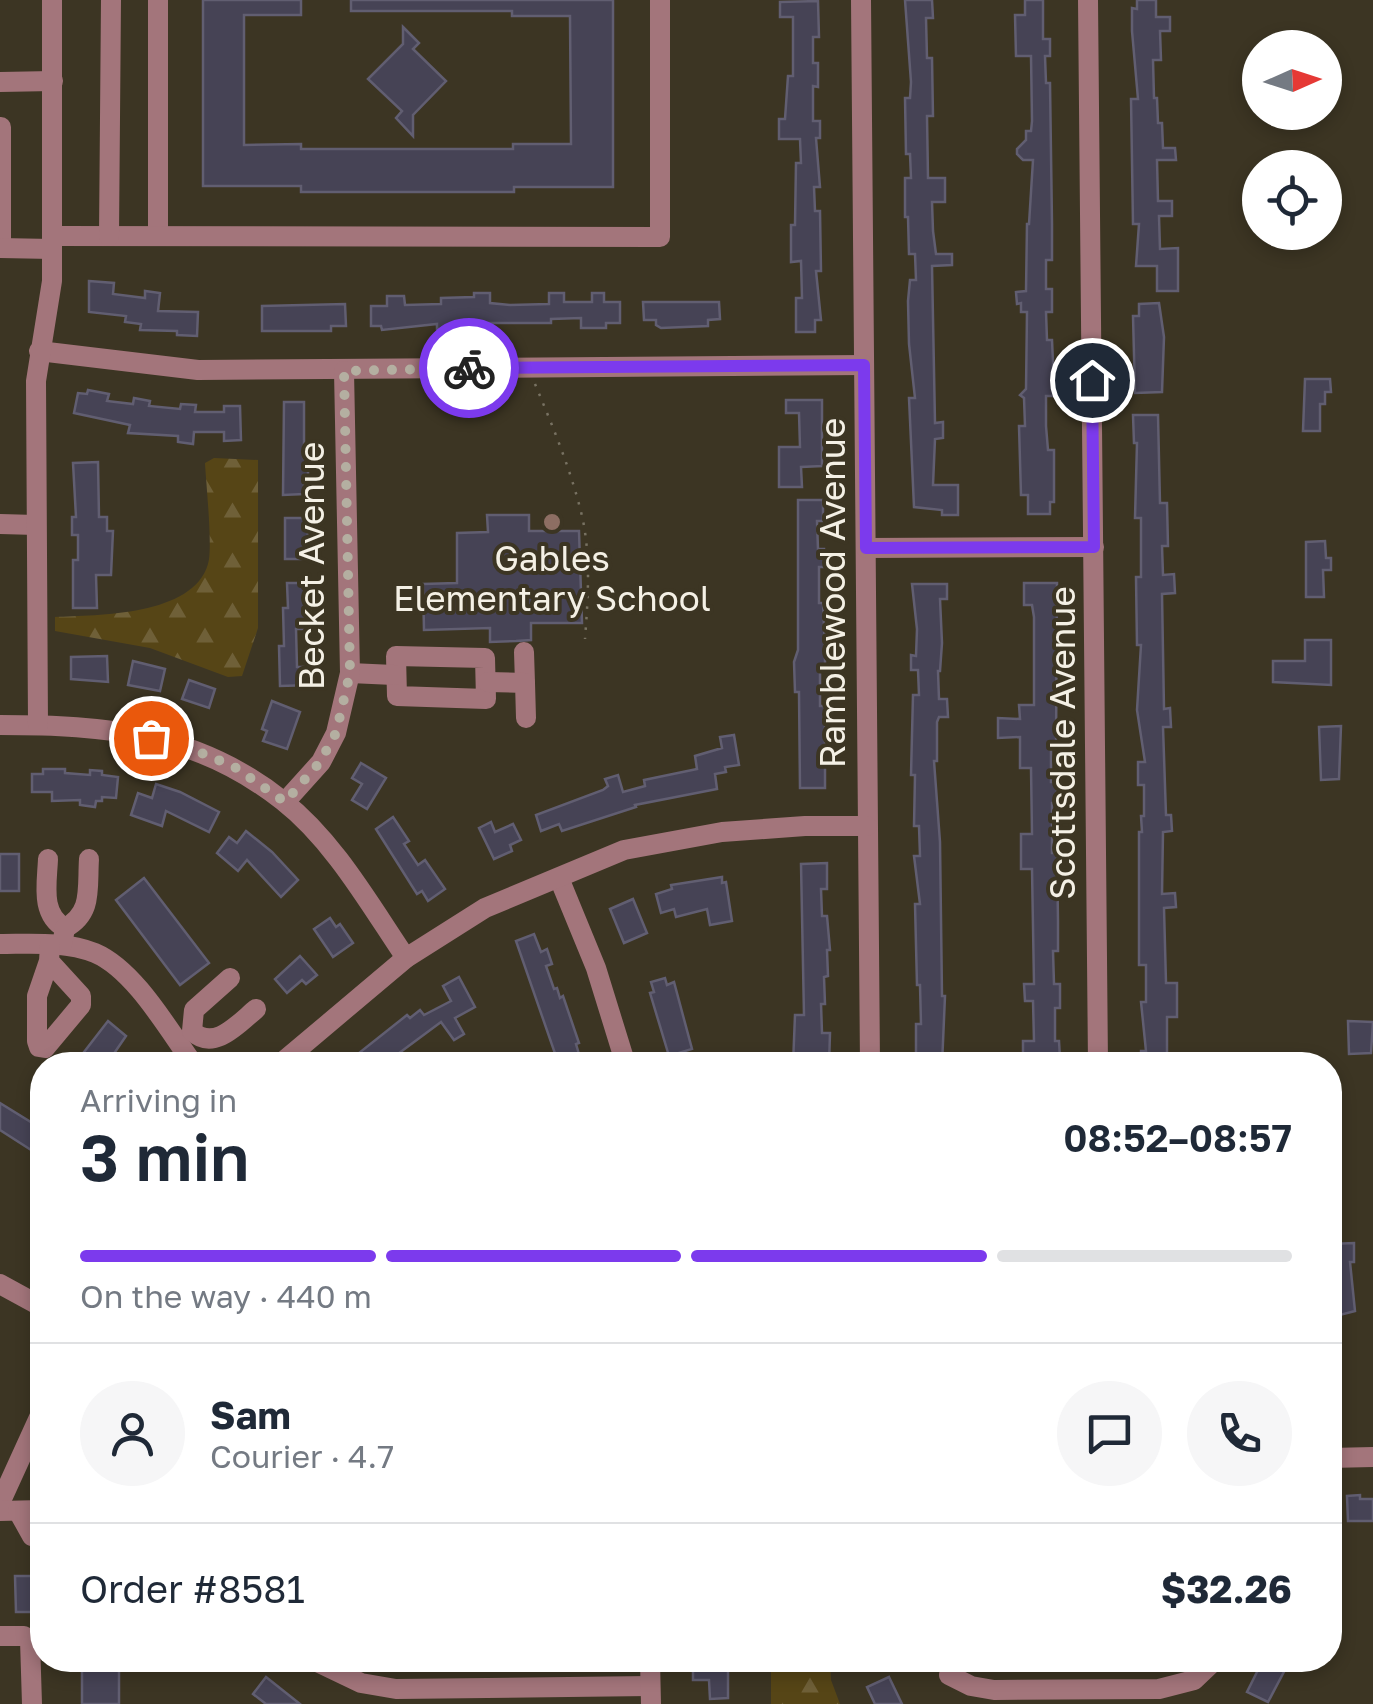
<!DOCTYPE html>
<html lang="en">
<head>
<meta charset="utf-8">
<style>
	body { margin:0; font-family:"Golos Text",sans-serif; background:#f6f6f7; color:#1f2937; height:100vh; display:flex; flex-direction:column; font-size:38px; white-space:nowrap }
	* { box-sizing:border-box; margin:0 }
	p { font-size:32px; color:#747a83 }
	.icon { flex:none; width:55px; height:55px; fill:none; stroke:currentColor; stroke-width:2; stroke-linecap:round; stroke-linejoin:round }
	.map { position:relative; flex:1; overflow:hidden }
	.details { position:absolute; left:30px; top:1052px; width:1312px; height:620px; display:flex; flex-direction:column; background:#fff; border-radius:40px; box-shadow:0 5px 15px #0003 }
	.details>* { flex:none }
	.needle { width:65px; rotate:87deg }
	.tools { position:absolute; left:1242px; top:30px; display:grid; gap:20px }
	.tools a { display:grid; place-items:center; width:100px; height:100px; border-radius:50%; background:#fff; box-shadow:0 5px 15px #0003; font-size:50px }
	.pin { position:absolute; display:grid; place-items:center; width:85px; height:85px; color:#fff; margin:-42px; border:5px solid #fff; border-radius:50%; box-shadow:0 2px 10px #0007 }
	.courier { position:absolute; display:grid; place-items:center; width:100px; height:100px; margin:-50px; border:8px solid #7c3aed; border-radius:50%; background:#fff; color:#222; box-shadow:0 2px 12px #0007 }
	.head em { font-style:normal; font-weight:600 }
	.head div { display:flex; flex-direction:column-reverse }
	.head { display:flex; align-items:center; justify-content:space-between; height:170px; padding:0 50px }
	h1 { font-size:65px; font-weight:600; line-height:75px }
	.bar { display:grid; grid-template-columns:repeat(4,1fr); gap:15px 10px; align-content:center; height:120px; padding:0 50px }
	.bar i { height:12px; border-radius:8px; background:#e0e1e3 }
	.bar .on { background:#7c3aed }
	.bar p { grid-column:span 4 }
	.line { display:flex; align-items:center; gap:25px; padding:0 50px; border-top:2px solid #e0e1e3 }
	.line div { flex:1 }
	.round { display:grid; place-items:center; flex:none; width:105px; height:105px; border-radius:52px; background:#f6f6f7 }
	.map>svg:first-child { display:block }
</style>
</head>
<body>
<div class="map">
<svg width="1373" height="1704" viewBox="0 0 1373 1704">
	<defs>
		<pattern id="forest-firs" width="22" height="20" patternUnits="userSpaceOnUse" patternTransform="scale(2.5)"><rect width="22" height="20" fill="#564516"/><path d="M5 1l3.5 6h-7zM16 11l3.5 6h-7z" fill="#6f6038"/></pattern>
	</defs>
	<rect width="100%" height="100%" fill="#3c3523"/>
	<!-- forest -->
	<g fill="url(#forest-firs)">
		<path d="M 214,458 L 258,460 L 258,628 L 242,676 L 228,677 L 150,648 L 55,631 L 55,617 C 98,615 193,616 208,564 C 213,550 206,482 205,463 Z"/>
		<path d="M 771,1660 L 830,1660 L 831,1680 L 840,1704 L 771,1704 Z"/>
	</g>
	<!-- building -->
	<g fill="#464355" stroke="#615e71" stroke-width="2.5">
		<path d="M 203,0 L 301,0 L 301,15 L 244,15 L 244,145 L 301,144 L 301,149 L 513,149 L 513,144 L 571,144 L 570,16 L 512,16 L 512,11 L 351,11 L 351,0 L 613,0 L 613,187 L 514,187 L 514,192 L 301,192 L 301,186 L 203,186 Z"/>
		<path d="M 905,0 L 932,0 L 933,18 L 926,18 L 927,58 L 932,58 L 933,116 L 927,116 L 928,178 L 945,178 L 945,202 L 932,202 L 933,231 L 936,254 L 952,254 L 952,265 L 932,266 L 935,423 L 943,422 L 943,438 L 935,439 L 933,485 L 958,485 L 958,515 L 942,515 L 942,510 L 914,507 L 909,398 L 915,398 L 909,344 L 908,301 L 910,280 L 916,280 L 915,254 L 909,254 L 908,217 L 905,217 L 905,178 L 911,178 L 910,154 L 906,154 L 905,98 L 910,98 L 911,82 Z"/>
		<path d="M 1025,0 L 1043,0 L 1043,39 L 1050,39 L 1050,56 L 1045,56 L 1046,83 L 1050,83 L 1052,224 L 1052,260 L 1046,260 L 1046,289 L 1052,289 L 1052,312 L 1046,312 L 1047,340 L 1052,340 L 1053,362 L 1053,396 L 1046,396 L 1046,426 L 1048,450 L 1054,450 L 1054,502 L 1050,502 L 1050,514 L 1028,514 L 1028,495 L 1021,495 L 1019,426 L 1025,426 L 1024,398 L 1020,395 L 1026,389 L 1027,312 L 1021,312 L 1021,303 L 1017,304 L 1016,292 L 1026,291 L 1027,224 L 1029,224 L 1033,160 L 1023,160 L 1017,154 L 1017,149 L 1026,140 L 1026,131 L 1031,131 L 1032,121 L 1031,56 L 1016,56 L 1015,15 L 1025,15 Z"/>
		<path d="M 1137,0 L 1156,0 L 1156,17 L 1170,17 L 1170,31 L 1160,31 L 1161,60 L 1153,60 L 1154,98 L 1157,98 L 1158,123 L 1162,123 L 1163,148 L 1175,148 L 1176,160 L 1157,160 L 1158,201 L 1172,201 L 1172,216 L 1159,216 L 1160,249 L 1178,248 L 1178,291 L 1157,291 L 1157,266 L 1136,266 L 1139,224 L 1133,224 L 1131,99 L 1138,99 L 1132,31 L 1132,8 L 1137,9 Z"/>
		<path d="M 818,1 L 819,37 L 813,37 L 813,63 L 818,63 L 818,87 L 813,86 L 813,121 L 820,121 L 820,138 L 816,138 L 820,187 L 814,187 L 815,211 L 820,211 L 821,271 L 816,271 L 821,320 L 815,320 L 815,332 L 796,332 L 796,298 L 802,298 L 801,261 L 791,262 L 791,225 L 795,225 L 796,163 L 801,163 L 800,139 L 779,139 L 779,119 L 785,119 L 788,76 L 793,76 L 793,17 L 780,17 L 780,2 Z"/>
		<path d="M 403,27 L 419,43 L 413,49 L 446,81 L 413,115 L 413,136 L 396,118 L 402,111 L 368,79 L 403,44 Z"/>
		<path d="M 89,281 L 114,283 L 113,294 L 145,298 L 145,291 L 160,293 L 158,311 L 198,312 L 197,336 L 177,335 L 177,331 L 140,330 L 141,324 L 125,322 L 126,316 L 89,312 Z"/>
		<path d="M 474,293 L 490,293 L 490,303 L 510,305 L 549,304 L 549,293 L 564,293 L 564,302 L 592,302 L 592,293 L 604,293 L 604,302 L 620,302 L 620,323 L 606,323 L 606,328 L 581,328 L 581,318 L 551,319 L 551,323 L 489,323 L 489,328 L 437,329 L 437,324 L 382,330 L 381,326 L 371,326 L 371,306 L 387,306 L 387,296 L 404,296 L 405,305 L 441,304 L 441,298 L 474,297 Z"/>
		<path d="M 643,302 L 719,302 L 720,319 L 708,320 L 708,326 L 661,328 L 656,325 L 656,320 L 644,320 Z"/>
		<path d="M 1159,303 L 1164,337 L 1162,392 L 1135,393 L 1133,316 L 1139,316 L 1139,304 Z"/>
		<path d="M 345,304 L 346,326 L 331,326 L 331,331 L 262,331 L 262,306 Z"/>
		<path d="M 1305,379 L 1330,379 L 1331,392 L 1325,392 L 1325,404 L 1320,404 L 1320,431 L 1303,431 Z"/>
		<path d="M 88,390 L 109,394 L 107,401 L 133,404 L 134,398 L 150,401 L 149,406 L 180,409 L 181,404 L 196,405 L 195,412 L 224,412 L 224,406 L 240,406 L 241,440 L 224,441 L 224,432 L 194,432 L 193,444 L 178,442 L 178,436 L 128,433 L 130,425 L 74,413 L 78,393 L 87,394 Z"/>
		<path d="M 786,400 L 822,400 L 822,466 L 801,467 L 802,487 L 779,487 L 779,447 L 800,447 L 799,413 L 786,413 Z"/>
		<path d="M 284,402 L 304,402 L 304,458 L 308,458 L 308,480 L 304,480 L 304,494 L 283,495 Z"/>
		<path d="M 1133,415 L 1158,415 L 1160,503 L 1167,503 L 1168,546 L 1162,546 L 1163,575 L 1174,574 L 1175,593 L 1162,594 L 1164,709 L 1170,708 L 1171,727 L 1163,727 L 1166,815 L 1171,815 L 1172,831 L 1163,832 L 1162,894 L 1175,893 L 1176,907 L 1164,908 L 1166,983 L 1177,983 L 1177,1017 L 1167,1017 L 1167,1065 L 1141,1065 L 1141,1051 L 1146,1051 L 1141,1002 L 1146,1002 L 1146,965 L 1139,965 L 1139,832 L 1142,832 L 1141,816 L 1144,816 L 1144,785 L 1138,785 L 1138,762 L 1145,762 L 1137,710 L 1141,645 L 1137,645 L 1136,577 L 1141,577 L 1141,518 L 1135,518 L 1137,443 L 1134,443 Z"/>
		<path d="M 98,462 L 99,517 L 107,517 L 107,531 L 113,531 L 111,575 L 96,575 L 97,608 L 73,608 L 73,560 L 78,560 L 78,535 L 72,535 L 72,517 L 76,517 L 73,463 Z"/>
		<path d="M 798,500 L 823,500 L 823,521 L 817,521 L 818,549 L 824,549 L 824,567 L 819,567 L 819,603 L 823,603 L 825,649 L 825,665 L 820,665 L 820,706 L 825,706 L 825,788 L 800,788 L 799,692 L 795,692 L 794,662 L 798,650 Z"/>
		<path d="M 487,515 L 529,515 L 529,531 L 579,531 L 582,623 L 531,623 L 531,640 L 516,641 L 490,642 L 490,628 L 424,630 L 423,584 L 457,583 L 457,533 L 488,532 Z"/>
		<path d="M 285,518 L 309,518 L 306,559 L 285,559 Z"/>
		<path d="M 1325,541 L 1326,558 L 1331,558 L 1331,570 L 1323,570 L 1324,597 L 1306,597 L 1306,542 Z"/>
		<path d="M 287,583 L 310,583 L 311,621 L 306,622 L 306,629 L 296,629 L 297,667 L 311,667 L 312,685 L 280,686 L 279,646 L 284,646 L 283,608 L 288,608 Z"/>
		<path d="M 1024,583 L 1057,583 L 1056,749 L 1051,749 L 1051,782 L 1057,782 L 1057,803 L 1052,803 L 1052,853 L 1057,853 L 1058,921 L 1058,951 L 1053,951 L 1054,984 L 1060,984 L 1060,1008 L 1055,1008 L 1055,1041 L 1059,1041 L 1060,1059 L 1053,1059 L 1053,1065 L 1032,1065 L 1032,1060 L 1023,1060 L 1023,1041 L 1034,1041 L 1033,1001 L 1025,1001 L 1024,984 L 1034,984 L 1032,869 L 1021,869 L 1021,834 L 1032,834 L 1031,768 L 1020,768 L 1020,737 L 998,738 L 998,718 L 1020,719 L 1019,705 L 1034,705 L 1034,617 L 1032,605 L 1024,605 Z"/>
		<path d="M 912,584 L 947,584 L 947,599 L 940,599 L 942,643 L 940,671 L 938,671 L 939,699 L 947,699 L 948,717 L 939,717 L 937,722 L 937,761 L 934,761 L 940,842 L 942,996 L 945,996 L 942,1065 L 916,1065 L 916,1024 L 921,1024 L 920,985 L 917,985 L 915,904 L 920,904 L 914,856 L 920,856 L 919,826 L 914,826 L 915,775 L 911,775 L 913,695 L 919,695 L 918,670 L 911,670 L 911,655 L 916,656 L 917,629 Z"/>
		<path d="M 1305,640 L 1331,640 L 1331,685 L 1273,682 L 1273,661 L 1305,661 Z"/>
		<path d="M 107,656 L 108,682 L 71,679 L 71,657 Z"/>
		<path d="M 133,661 L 165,669 L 160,691 L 128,685 Z"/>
		<path d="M 189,680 L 215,689 L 209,708 L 182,699 Z"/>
		<path d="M 272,701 L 300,712 L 287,749 L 263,741 L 267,731 L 262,729 Z"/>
		<path d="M 1341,726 L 1339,779 L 1321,780 L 1319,727 Z"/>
		<path d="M 734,735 L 739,765 L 725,767 L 726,772 L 715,774 L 717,789 L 635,805 L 636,807 L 562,831 L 559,824 L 541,831 L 536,815 L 603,790 L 608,786 L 605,779 L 618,775 L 623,792 L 645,786 L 644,780 L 697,769 L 695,756 L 722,748 L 720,737 Z"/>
		<path d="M 361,763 L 386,778 L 367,809 L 352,800 L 362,784 L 352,778 Z"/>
		<path d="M 43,769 L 65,769 L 65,773 L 90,775 L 90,770 L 102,771 L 102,775 L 118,777 L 116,798 L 102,797 L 102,801 L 96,801 L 95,807 L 80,805 L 80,800 L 52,801 L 52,792 L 32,792 L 32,774 L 43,774 Z"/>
		<path d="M 156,784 L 180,792 L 219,812 L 209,832 L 166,811 L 162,826 L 131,815 L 138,793 L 152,798 Z"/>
		<path d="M 393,817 L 409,841 L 404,844 L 418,865 L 425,860 L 445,889 L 428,901 L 422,891 L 417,894 L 376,829 Z"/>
		<path d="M 491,822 L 495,832 L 513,824 L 521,840 L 510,845 L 512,851 L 494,859 L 479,828 Z"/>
		<path d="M 246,831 L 272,852 L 298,880 L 281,897 L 247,860 L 238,871 L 217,853 L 229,837 L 237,843 Z"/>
		<rect x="0" y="854" width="19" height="37"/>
		<path d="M 827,863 L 827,889 L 821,889 L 822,916 L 827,916 L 830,950 L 827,950 L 828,976 L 824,977 L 825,1004 L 821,1004 L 822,1033 L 830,1033 L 829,1065 L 793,1065 L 795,1015 L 804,1015 L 801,864 Z"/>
		<path d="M 722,877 L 722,883 L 726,882 L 732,921 L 710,925 L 707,909 L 676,917 L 674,909 L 661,913 L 656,894 L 672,889 L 671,885 Z"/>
		<path d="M 144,878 L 209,963 L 180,985 L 116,900 Z"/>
		<path d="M 633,899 L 647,933 L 624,943 L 610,909 Z"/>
		<path d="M 330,918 L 336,927 L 340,924 L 353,943 L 333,957 L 314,929 Z"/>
		<path d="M 534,934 L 541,952 L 547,949 L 552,964 L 546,966 L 554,989 L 557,988 L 560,998 L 563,996 L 579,1043 L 576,1044 L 581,1061 L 559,1065 L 516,941 Z"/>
		<path d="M 300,956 L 317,975 L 306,984 L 302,980 L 287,993 L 275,979 Z"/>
		<path d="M 459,977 L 475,1007 L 455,1018 L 464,1034 L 454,1040 L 441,1022 L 383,1065 L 352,1065 L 362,1056 L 359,1053 L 407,1015 L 410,1018 L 420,1010 L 424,1015 L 451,1001 L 443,986 Z"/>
		<path d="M 665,978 L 667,985 L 674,982 L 692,1049 L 669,1056 L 650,993 L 654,992 L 651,982 Z"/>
		<path d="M 108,1021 L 126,1036 L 113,1055 L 104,1065 L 74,1065 Z"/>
		<path d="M 1348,1021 L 1373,1022 L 1371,1053 L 1349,1054 Z"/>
		<path d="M 0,1103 L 42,1129 L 42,1157 L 0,1130 Z"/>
		<path d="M 1354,1243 L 1354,1262 L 1350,1262 L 1355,1311 L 1336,1316 L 1330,1244 Z"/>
		<path d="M 1360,1495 L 1360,1499 L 1373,1499 L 1373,1521 L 1348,1521 L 1347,1496 Z"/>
		<path d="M 15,1576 L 42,1576 L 42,1612 L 16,1612 Z"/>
		<path d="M 1269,1660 L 1287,1666 L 1268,1702 L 1247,1692 L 1260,1666 L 1265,1669 Z"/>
		<path d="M 693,1662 L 728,1662 L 728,1698 L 710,1699 L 709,1680 L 693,1680 Z"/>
		<rect x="82" y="1663" width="37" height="41"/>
		<path d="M 266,1677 L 300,1704 L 266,1704 L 253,1694 Z"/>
		<path d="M 889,1677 L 902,1704 L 875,1704 L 867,1687 Z"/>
	</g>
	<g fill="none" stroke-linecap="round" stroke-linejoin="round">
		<!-- path -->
		<path stroke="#787262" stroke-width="2.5" stroke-dasharray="2.5 8" stroke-linecap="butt" d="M 535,384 C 553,427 571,470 582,516 C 591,556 588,598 585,639"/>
		<!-- minor -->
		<g stroke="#a3757b" stroke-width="20">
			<path d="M 158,0 L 158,236"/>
			<path d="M 861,0 L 870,1065"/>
			<path d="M 1088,0 L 1098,1065"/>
			<path d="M 0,82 L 53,81"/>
			<path d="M 1,127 L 1,248"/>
			<path d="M 52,236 L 660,237 L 660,0"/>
			<path d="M 109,236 L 111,0"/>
			<path d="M 0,248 L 52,249"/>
			<path d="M 39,351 L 198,370 L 864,365"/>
			<path d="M 0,524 L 36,525"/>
			<path d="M 866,548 L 1094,547"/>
			<path d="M 524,652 L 525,683"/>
			<path d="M 396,656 L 485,658 L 486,699 L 397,696 Z"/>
			<path d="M 350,673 L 394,675"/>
			<path d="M 488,682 L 525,683 L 526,718"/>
			<path d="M 0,725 C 106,725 196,732 283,801 C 334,841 370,905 406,958"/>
			<path d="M 38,725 L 36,381 L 52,281 L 52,0"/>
			<path d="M 285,802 L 321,762 L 336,733 L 350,673 L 344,371"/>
			<path d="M 48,859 C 47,884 40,914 65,928"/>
			<path d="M 559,878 L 596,968 L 626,1065"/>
			<path d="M 0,944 C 31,944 65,941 95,953 C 135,970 169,1031 194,1065"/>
			<path d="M 62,945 L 65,928 C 93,913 87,889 89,859"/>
			<path d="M 49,961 L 81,996 L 81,1005 L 45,1048 L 39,1047 L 37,1041 L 37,996 L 49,961 L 50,945"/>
			<path d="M 230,978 L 194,1010 L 192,1031 C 214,1052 238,1024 256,1009"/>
			<path d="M 279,1065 L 406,958 L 485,908 L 624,850 L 722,832 L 805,826 L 867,826"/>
			<path d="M 0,1284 L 42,1307"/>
			<path d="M 1330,1458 L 1373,1457"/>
			<path d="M 0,1503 L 42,1411"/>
			<path d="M 0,1511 L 42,1510"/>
			<path d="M 18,1511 L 32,1536 L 42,1536"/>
			<path d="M 0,1636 L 24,1636 L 30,1640 L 32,1704"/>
			<path d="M 313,1660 L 361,1683 L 396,1689 L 650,1686"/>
			<path d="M 650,1660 L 651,1704"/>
			<path d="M 949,1675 L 971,1686 L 994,1690 L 1159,1689 L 1194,1680 L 1215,1660"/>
		</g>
	</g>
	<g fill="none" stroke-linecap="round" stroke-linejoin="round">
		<!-- done -->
		<path stroke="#b4afa1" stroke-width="10" stroke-dasharray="0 18" d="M 151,738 L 189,748 L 233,766 L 285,802 L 320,762 L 336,733 L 350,673 L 344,371 L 469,368"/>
		<!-- route -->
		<path stroke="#7c3aed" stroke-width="12" d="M 469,368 L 864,365 L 866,548 L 1094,547 L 1092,380"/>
	</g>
	<!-- markers -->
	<circle fill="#8d6e63" stroke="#3c3523" stroke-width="4" cx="552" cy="522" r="10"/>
	<g text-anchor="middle" stroke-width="8" stroke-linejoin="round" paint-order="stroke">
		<!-- poi labels -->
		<g font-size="35" fill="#f4f0e5" stroke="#3c3523">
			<text x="552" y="571">Gables<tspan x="552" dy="40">Elementary School</tspan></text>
		</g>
		<!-- street labels -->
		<g font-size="35" fill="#f4f0e5" stroke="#3c3523">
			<text transform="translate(312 566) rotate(-90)" y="12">Becket Avenue</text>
			<text transform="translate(833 593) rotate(-90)" y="12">Ramblewood Avenue</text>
			<text transform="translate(1063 743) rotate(-90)" y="12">Scottsdale Avenue</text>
		</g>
	</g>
</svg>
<div class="tools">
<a><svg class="needle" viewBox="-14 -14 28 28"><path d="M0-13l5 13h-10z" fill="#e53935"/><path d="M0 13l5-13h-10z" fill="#747a83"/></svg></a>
<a><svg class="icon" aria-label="locate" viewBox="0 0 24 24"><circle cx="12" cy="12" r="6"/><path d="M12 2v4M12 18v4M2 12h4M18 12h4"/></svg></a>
</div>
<div class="pin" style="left:151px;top:738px;background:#ea580c"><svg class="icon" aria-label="bag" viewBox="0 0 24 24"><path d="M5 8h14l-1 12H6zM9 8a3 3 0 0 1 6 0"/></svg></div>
<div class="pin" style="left:1092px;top:380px;background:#1f2937"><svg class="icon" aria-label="home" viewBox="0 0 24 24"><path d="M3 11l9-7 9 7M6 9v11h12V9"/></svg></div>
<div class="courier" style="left:469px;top:368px"><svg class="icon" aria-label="bike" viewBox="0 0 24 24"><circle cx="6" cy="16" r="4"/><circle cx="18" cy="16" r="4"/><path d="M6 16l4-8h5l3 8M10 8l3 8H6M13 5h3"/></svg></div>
<section class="details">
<div class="head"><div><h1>3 min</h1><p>Arriving in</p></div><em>08:52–08:57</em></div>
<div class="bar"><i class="on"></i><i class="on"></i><i class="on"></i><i></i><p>On the way · 440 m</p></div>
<div class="line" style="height:180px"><a class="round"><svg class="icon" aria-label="person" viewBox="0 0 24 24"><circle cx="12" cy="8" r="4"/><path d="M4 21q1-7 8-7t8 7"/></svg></a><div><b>Sam</b><p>Courier · 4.7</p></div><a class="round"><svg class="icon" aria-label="chat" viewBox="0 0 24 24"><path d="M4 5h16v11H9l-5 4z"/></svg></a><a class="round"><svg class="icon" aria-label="phone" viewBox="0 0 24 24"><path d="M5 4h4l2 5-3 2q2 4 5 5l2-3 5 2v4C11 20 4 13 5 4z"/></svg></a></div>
<div class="line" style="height:130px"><div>Order #8581</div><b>$32.26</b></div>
</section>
</div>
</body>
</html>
